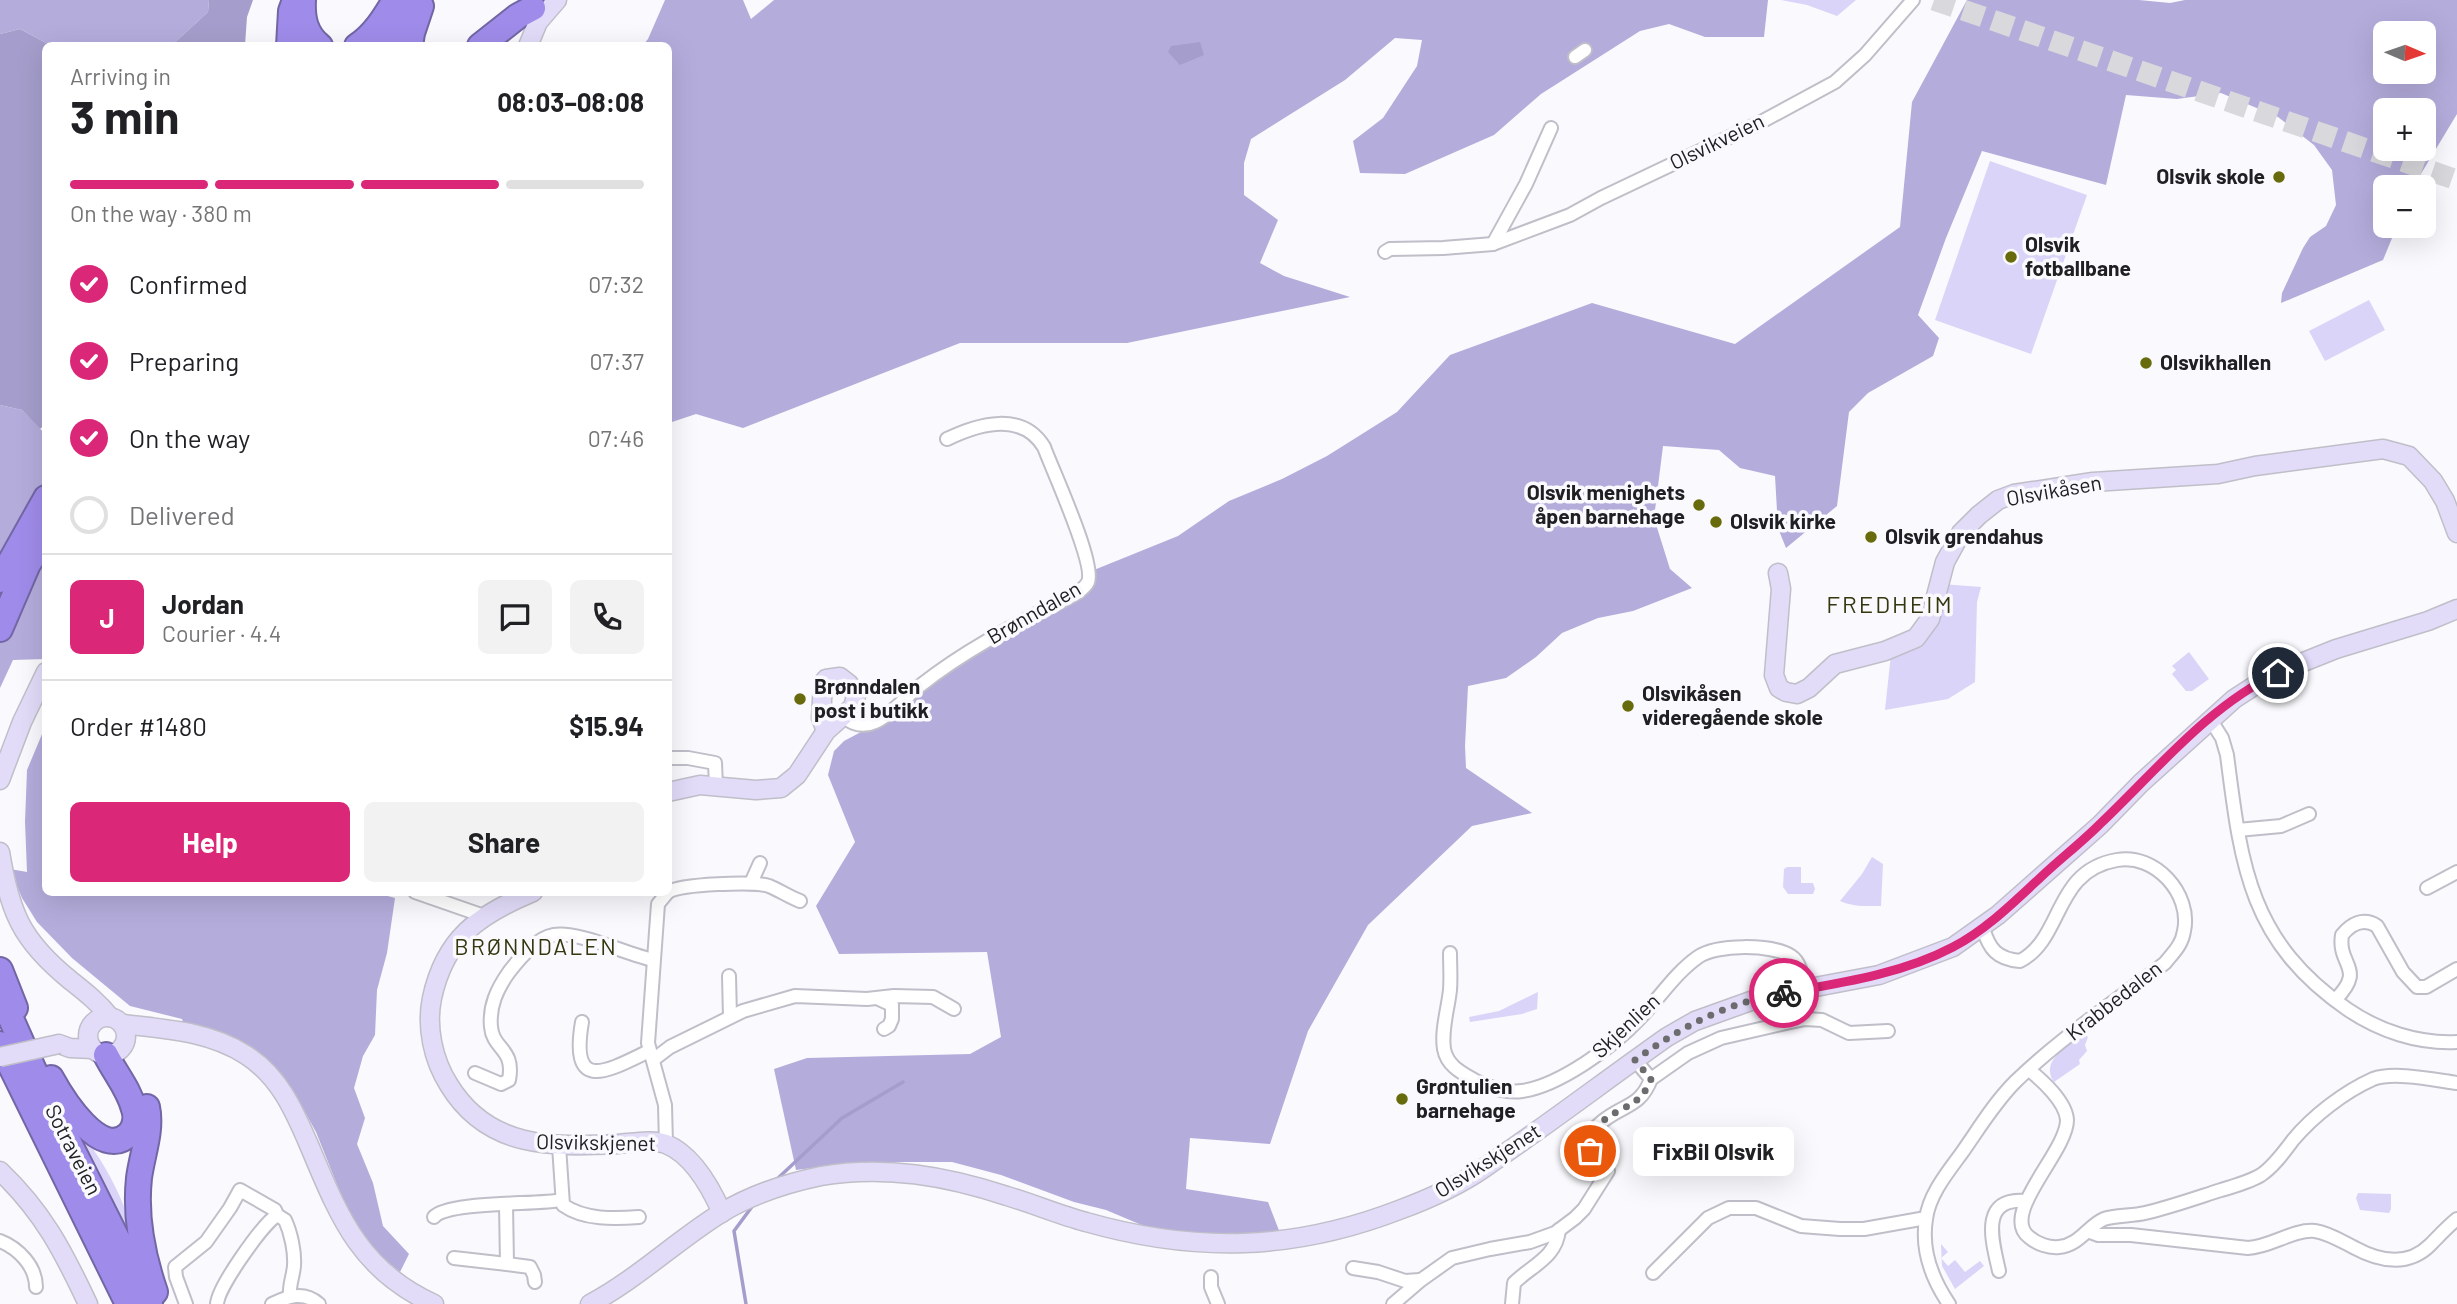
<!DOCTYPE html>
<html lang="en">
<head>
<meta charset="utf-8">
<style>
	body { margin:0; font-family:Barlow,sans-serif; background:#f2f2f2; color:#202124; height:100vh; display:flex; flex-direction:column; font-size:26px; white-space:nowrap }
	* { box-sizing:border-box; margin:0 }
	p { font-size:23px; color:#757577 }
	.icon { flex:none; width:38px; height:38px; fill:none; stroke:currentColor; stroke-width:2; stroke-linecap:round; stroke-linejoin:round }
	.map { position:relative; flex:1; overflow:hidden }
	.sheet { position:absolute; left:42px; top:42px; width:630px; height:854px; display:flex; flex-direction:column; background:#fff; border-radius:10px; box-shadow:0 7px 28px #0002 }
	.sheet>* { flex:none }
	.needle { width:46px; rotate:92deg }
	.controls { position:absolute; left:2373px; top:21px; display:grid; gap:14px }
	.controls a { display:grid; place-items:center; width:63px; height:63px; border-radius:10px; background:#fff; box-shadow:0 7px 28px #0002; font-size:35px }
	.pin { position:absolute; display:grid; place-items:center; width:60px; height:60px; color:#fff; margin:-30px; border:4px solid #fff; border-radius:50%; box-shadow:0 2px 7px #0007 }
	.courier { position:absolute; display:grid; place-items:center; width:70px; height:70px; margin:-35px; border:5px solid #db2777; border-radius:50%; background:#fff; color:#222; box-shadow:0 2px 9px #0007 }
	.bubble { position:absolute; height:49px; border-radius:10px; background:#fff; box-shadow:0 7px 28px #0002; font-size:23px; font-weight:700; line-height:49px; text-align:center }
	.overview em { font-style:normal; font-weight:700 }
	.overview div { display:flex; flex-direction:column-reverse }
	.overview { display:flex; align-items:center; justify-content:space-between; height:119px; padding:0 28px }
	h1 { font-size:46px; font-weight:700; line-height:52px }
	.bar { display:grid; grid-template-columns:repeat(4,1fr); gap:10px 7px; align-content:center; height:84px; padding:0 28px }
	.bar i { height:9px; border-radius:5px; background:#e0e0e0 }
	.bar .selected { background:#db2777 }
	.bar p { grid-column:span 4 }
	.line { display:flex; align-items:center; gap:18px; padding:0 28px; border-top:2px solid #e0e0e0 }
	.line div { flex:1 }
	.round { display:grid; place-items:center; flex:none; width:74px; height:74px; border-radius:10px; background:#f2f2f2 }
	ol { padding:0 28px; list-style:none }
	li { display:flex; align-items:center; gap:21px; height:77px }
	li p { margin-inline-start:auto }
	li .icon { padding:7px; border-radius:50%; background:#db2777; color:#fff; stroke-width:4 }
	li:last-child { color:#757577 }
	li i { width:38px; height:38px; border:4px solid #e0e0e0; border-radius:50% }
	.cta { display:flex; gap:14px; margin-top:auto; padding:14px 28px }
	.cta a { flex:1; height:80px; border-radius:10px; background:#db2777; color:#fff; font-size:28px; font-weight:700; line-height:80px; text-align:center }
	.cta a+a { background:#f2f2f2; color:#202124 }
	.map>svg:first-child { display:block }
</style>
</head>
<body>
<div class="map">
<svg width="2457" height="1304" viewBox="0 0 2457 1304">
	<rect width="100%" height="100%" fill="#faf9fd"/>
	<!-- green -->
	<g fill="#dad4f9">
		<path d="M 1781,0 L 1856,0 L 1837,16 L 1807,5 Z"/>
		<path d="M 1990,161 L 2087,195 L 2031,354 L 1935,320 Z"/>
		<path d="M 2369,300 L 2385,330 L 2325,361 L 2309,331 Z"/>
		<path d="M 1942,584 L 1981,587 L 1977,602 L 1975,682 L 1948,699 L 1885,710 L 1891,654 L 1909,647 Z"/>
		<path d="M 2189,652 L 2209,679 L 2192,691 L 2186,691 L 2172,674 L 2176,670 L 2172,666 Z"/>
		<path d="M 1872,857 L 1883,864 L 1881,906 C 1867,906 1853,907 1840,901 L 1862,874 Z"/>
		<path d="M 1787,867 L 1801,867 L 1801,883 L 1813,883 L 1815,889 L 1813,894 L 1788,894 L 1783,887 L 1784,869 Z"/>
		<path d="M 1538,992 L 1537,1009 L 1522,1014 L 1470,1022 L 1469,1017 L 1499,1011 Z"/>
		<path d="M 2084,1034 L 2088,1037 L 2085,1045 L 2087,1051 L 2079,1060 L 2080,1064 L 2054,1082 C 2039,1060 2069,1046 2084,1034 Z"/>
		<path d="M 63,1114 C 112,1161 132,1220 149,1284 Z"/>
		<path d="M 2358,1193 L 2391,1194 L 2391,1209 L 2389,1213 L 2360,1210 L 2356,1198 Z"/>
		<path d="M 1941,1244 L 1948,1252 L 1941,1258 L 1948,1266 L 1955,1260 L 1965,1272 L 1980,1261 L 1984,1266 L 1955,1289 L 1942,1266 Z"/>
	</g>
	<!-- forest -->
	<g fill="#b4acdb" fill-rule="evenodd">
		<path d="M 0,0 L 209,0 L 208,12 L 172,45 L 50,45 L 20,29 L 0,34 Z"/>
		<path d="M 665,0 L 743,0 L 751,19 L 774,0 L 1768,0 L 1764,37 L 1705,37 L 1669,24 L 1640,31 L 1541,94 L 1494,135 L 1405,174 L 1360,173 L 1353,141 L 1383,118 L 1417,66 L 1422,40 L 1395,38 L 1345,80 L 1251,139 L 1244,163 L 1244,195 L 1278,220 L 1260,263 L 1284,276 L 1350,297 L 1127,343 L 960,343 L 743,428 L 696,414 L 669,423 L 668,46 L 642,46 L 648,39 Z"/>
		<path d="M 1967,0 L 2139,0 L 2170,3 L 2185,0 L 2457,0 L 2457,114 L 2413,187 L 2385,187 L 2385,226 L 2397,226 L 2383,260 L 2281,303 L 2282,293 L 2303,248 L 2310,237 L 2326,226 L 2336,205 L 2332,170 L 2314,145 L 2278,117 L 2221,93 L 2177,99 L 2126,95 L 2106,185 L 1982,151 L 1946,238 L 1918,315 L 1939,338 L 1933,356 L 1868,393 L 1849,412 L 1837,506 L 1786,548 L 1778,528 L 1775,476 L 1740,468 L 1719,450 L 1663,446 L 1654,518 L 1670,569 L 1692,588 L 1633,611 L 1598,618 L 1562,633 L 1536,657 L 1506,678 L 1468,686 L 1465,746 L 1466,768 L 1532,813 L 1472,826 L 1368,925 L 1308,1031 L 1270,1144 L 1190,1138 L 1186,1189 L 1268,1202 L 1280,1233 L 1241,1237 L 1163,1234 L 1106,1210 L 1074,1202 L 1001,1175 L 952,1162 L 860,1162 L 796,1170 L 774,1069 L 807,1058 L 970,1054 L 1001,1037 L 987,952 L 839,954 L 816,906 L 855,842 L 828,775 L 834,751 L 844,741 L 878,723 L 915,689 L 1076,593 L 1089,572 L 1178,536 L 1229,501 L 1282,479 L 1327,456 L 1397,412 L 1450,355 L 1592,303 L 1735,344 L 1900,227 L 1912,102 ZM 2385,33 L 2424,33 L 2424,72 L 2385,72 ZM 2385,110 L 2424,110 L 2424,149 L 2385,149 Z"/>
		<path d="M 0,405 L 22,410 L 46,435 L 45,659 L 13,660 L 0,688 Z"/>
		<path d="M 45,727 L 46,892 L 373,892 L 395,898 L 387,953 L 377,990 L 375,1035 L 363,1056 L 354,1088 L 365,1118 L 357,1144 L 373,1183 L 383,1226 L 409,1254 L 400,1272 L 370,1247 L 350,1217 L 316,1132 L 295,1094 L 269,1064 L 185,1028 L 182,1019 L 130,1006 L 72,958 L 37,922 L 22,898 L 10,869 L 27,872 L 25,822 L 27,770 Z"/>
	</g>
	<!-- water -->
	<g fill="#a59ecc">
		<path d="M 209,0 L 253,0 L 247,17 L 245,45 L 172,45 L 208,12 Z"/>
		<path d="M 20,29 L 50,45 L 46,46 L 46,423 L 40,429 L 22,410 L 0,405 L 0,34 Z"/>
		<path d="M 1200,42 L 1204,55 L 1180,65 L 1168,52 L 1171,46 Z"/>
	</g>
	<g fill="none" stroke-linecap="round" stroke-linejoin="round">
		<!-- stream -->
		<g stroke="#a59ecc" stroke-width="3.5">
			<path d="M 776,1180 L 842,1118 L 903,1082"/>
			<path d="M 746,1304 L 734,1231 L 754,1204"/>
		</g>
		<!-- primary-tunnel -->
		<path stroke="#d9d8dc" stroke-width="21" stroke-dasharray="21 10" stroke-linecap="butt" d="M 1934,0 L 2457,180"/>
		<defs>
			<g id="street">
				<path d="M 1575,57 L 1585,50"/>
				<path d="M 1493,244 L 1526,184 L 1551,128"/>
				<path d="M 1385,252 L 1390,249 L 1443,248 L 1493,244 L 1570,215 L 1601,198 L 1761,122 L 1835,82 L 1865,55 L 1913,0"/>
				<path d="M 843,716 C 872,743 899,701 921,685 C 963,652 1010,627 1058,603 C 1067,598 1083,592 1088,582 C 1096,564 1052,469 1044,447 C 1022,411 978,424 947,439"/>
				<path d="M 2210,719 L 2222,738 L 2227,755 C 2241,865 2249,941 2347,1009 C 2379,1031 2418,1044 2457,1042"/>
				<path d="M 668,758 L 688,758 L 715,763 L 716,786"/>
				<path d="M 2238,830 L 2281,826 L 2309,814"/>
				<path d="M 751,883 L 760,863"/>
				<path d="M 2427,888 L 2457,872"/>
				<path d="M 415,892 L 484,916"/>
				<path d="M 668,892 C 681,884 754,881 769,886 C 779,890 789,897 800,901"/>
				<path d="M 1450,953 C 1450,965 1451,978 1450,990 C 1448,1009 1441,1030 1444,1049 C 1447,1066 1462,1073 1476,1081 C 1489,1088 1508,1093 1522,1091 C 1559,1086 1614,1046 1639,1019 C 1659,999 1674,974 1698,957 C 1716,944 1772,944 1791,956 C 1802,963 1802,979 1804,990"/>
				<path d="M 729,976 L 730,1017"/>
				<path d="M 879,999 L 892,1005 L 892,1019 L 889,1026 L 884,1029"/>
				<path d="M 2335,1000 C 2367,968 2337,966 2342,935 C 2351,924 2363,917 2377,926 L 2403,972 L 2417,987 L 2426,987 L 2457,969"/>
				<path d="M 582,1022 C 570,1093 606,1072 649,1051"/>
				<path d="M 653,1060 L 670,1047 L 743,1011 L 795,996 L 867,999 L 894,996 L 933,997 L 954,1009"/>
				<path d="M 2029,1070 C 2042,1080 2066,1102 2067,1120 C 2067,1152 1999,1214 2029,1237 C 2037,1244 2049,1248 2059,1247 C 2080,1245 2089,1225 2104,1219 C 2114,1215 2133,1216 2145,1213 C 2171,1207 2196,1198 2221,1190 C 2235,1186 2249,1182 2261,1175 C 2274,1166 2284,1152 2293,1140 C 2313,1116 2344,1092 2373,1079 C 2394,1071 2435,1080 2457,1083"/>
				<path d="M 475,1073 L 501,1084 L 509,1080 C 515,1048 493,1050 491,1027 C 489,1006 497,989 509,972 C 519,959 536,938 554,935 C 579,931 626,954 653,960"/>
				<path d="M 1651,1079 L 1688,1053 L 1721,1038 L 1786,1023 L 1805,1019 L 1822,1020 L 1849,1033 L 1888,1031"/>
				<path d="M 666,1144 L 665,1105 L 648,1043 L 658,904 L 668,892"/>
				<path d="M 559,1146 L 563,1205 C 584,1220 615,1219 639,1217"/>
				<path d="M 434,1217 C 448,1201 538,1205 562,1200"/>
				<path d="M 2090,1232 L 2098,1235 L 2131,1235 L 2248,1248 C 2271,1247 2293,1229 2315,1231 C 2329,1233 2343,1242 2355,1248 C 2379,1261 2408,1267 2430,1245 C 2439,1236 2447,1227 2457,1219"/>
				<path d="M 0,1241 C 18,1248 36,1266 36,1287"/>
				<path d="M 454,1258 L 507,1264 L 506,1204"/>
				<path d="M 507,1264 L 530,1267 L 534,1275 L 535,1282"/>
				<path d="M 1353,1268 L 1378,1272 L 1405,1281 L 1420,1280"/>
				<path d="M 1999,1271 C 1993,1243 1978,1197 2026,1201"/>
				<path d="M 1653,1273 L 1708,1218 L 1729,1208 L 1756,1208 L 1801,1226 L 1840,1229 L 1864,1229 L 1926,1218"/>
				<path d="M 1211,1277 L 1211,1287 L 1218,1304"/>
				<path d="M 186,1304 L 176,1277 L 175,1267 L 206,1242 L 230,1208 L 240,1190 L 275,1210 L 277,1215"/>
				<path d="M 217,1304 C 218,1287 262,1225 277,1215 L 285,1220 C 291,1233 295,1252 294,1266 C 293,1277 289,1285 290,1295"/>
				<path d="M 272,1304 C 288,1296 304,1291 319,1304"/>
				<path d="M 1393,1304 L 1421,1280 L 1452,1258 L 1490,1249 L 1530,1242 L 1555,1233 L 1575,1218 L 1584,1209 L 1608,1171 C 1595,1160 1587,1151 1590,1133 C 1595,1128 1601,1122 1607,1118 C 1627,1104 1641,1105 1651,1079 L 1635,1060"/>
				<path d="M 1512,1304 L 1514,1283 C 1532,1265 1556,1258 1559,1230"/>
				<path d="M 1949,1304 C 1932,1279 1921,1250 1926,1219 C 1929,1195 1947,1173 1961,1154 C 1978,1130 1994,1103 2015,1082 C 2060,1038 2115,1002 2165,963 C 2173,953 2182,945 2184,931 C 2192,894 2155,853 2117,860 C 2053,871 2064,938 2020,961 C 1997,959 1989,949 1983,928"/>
			</g>
			<g id="secondary">
				<path d="M 528,46 L 538,22 L 557,0"/>
				<path d="M 1778,573 L 1781,589 L 1774,675 L 1779,688 L 1786,692 L 1797,694 L 1809,688 L 1835,664 L 1885,651 L 1916,638 L 1930,619 L 1945,562 L 1961,533 L 1979,515 L 1998,500 L 2014,494 L 2093,482 L 2218,474 L 2255,466 L 2383,449 L 2409,456 L 2433,481 L 2445,501 L 2457,533"/>
				<path d="M 0,780 L 22,722 L 46,672"/>
				<path d="M 668,792 L 700,785 L 756,790 L 781,788 L 797,775 L 826,731 L 853,707 L 856,696 L 849,684 L 840,677 L 826,679 L 823,683 L 821,718 L 826,731"/>
				<path d="M 0,852 C 10,913 21,940 70,980 C 85,992 98,1002 110,1017"/>
				<path d="M 533,892 C 478,915 445,938 432,998 C 426,1027 433,1060 449,1085 C 488,1149 552,1147 618,1144 C 632,1143 653,1139 666,1144 C 693,1155 711,1188 722,1213"/>
				<circle cx="107" cy="1036" r="19"/>
				<path d="M 122,1024 C 164,1029 209,1031 246,1055 C 279,1076 294,1110 309,1145 C 339,1216 359,1270 434,1304"/>
				<path d="M 59,1044 L 70,1048 L 93,1049"/>
				<path d="M 0,1171 C 43,1212 63,1251 88,1304"/>
				<path d="M 590,1304 C 637,1279 676,1241 721,1213 C 751,1195 787,1183 821,1176 C 885,1165 946,1176 1007,1196 C 1034,1204 1059,1215 1086,1222 C 1195,1253 1293,1251 1399,1210 C 1429,1199 1458,1186 1484,1168 C 1546,1126 1606,1080 1667,1037 L 1695,1021 L 1762,997 L 1879,975 L 1953,947 L 1998,915 L 2100,825 L 2141,783 L 2234,699 L 2265,679 L 2291,667 L 2336,649 L 2428,621 L 2457,609"/>
			</g>
			<g id="highway">
				<path d="M 303,0 C 302,18 305,34 320,46"/>
				<path d="M 289,46 L 291,11 L 295,0"/>
				<path d="M 357,46 C 374,35 385,17 395,0"/>
				<path d="M 385,46 L 413,0"/>
				<path d="M 410,46 L 412,33 L 421,6"/>
				<path d="M 480,46 L 518,16 L 533,8"/>
				<path d="M 0,580 L 46,498"/>
				<path d="M 0,629 L 28,564 L 46,537"/>
				<path d="M 0,970 L 15,1008"/>
				<path d="M 0,994 L 44,1093 L 150,1304"/>
				<path d="M 0,1044 L 128,1304"/>
				<path d="M 51,1078 C 62,1098 101,1162 129,1134 C 135,1128 137,1117 134,1109 C 129,1089 115,1073 106,1055"/>
				<path d="M 147,1107 C 152,1130 142,1155 139,1178 C 135,1215 143,1257 155,1292"/>
			</g>
		</defs>
		<!-- street casing -->
		<use href="#street" stroke="#c0bec8" stroke-width="16"/>
		<!-- secondary casing -->
		<use href="#secondary" stroke="#c0bec8" stroke-width="21"/>
		<!-- highway casing -->
		<use href="#highway" stroke="#7366a4" stroke-width="28"/>
		<!-- street -->
		<use href="#street" stroke="#fff" stroke-width="12"/>
		<!-- secondary -->
		<use href="#secondary" stroke="#e2dcf9" stroke-width="18"/>
		<!-- highway -->
		<use href="#highway" stroke="#9f8cea" stroke-width="24"/>
		<defs>
			<path id="secondary-bridge" d="M 0,1057 L 59,1044"/>
		</defs>
		<!-- secondary-bridge casing -->
		<use href="#secondary-bridge" stroke="#c0bec8" stroke-width="21" stroke-linecap="butt"/>
		<!-- secondary-bridge -->
		<use href="#secondary-bridge" stroke="#e2dcf9" stroke-width="18"/>
	</g>
	<g fill="none" stroke-linecap="round" stroke-linejoin="round">
		<!-- done -->
		<path stroke="#6c6c6f" stroke-width="7" stroke-dasharray="0 12.6" d="M 1590,1151 L 1590,1133 C 1595,1128 1601,1122 1607,1118 C 1627,1104 1641,1105 1651,1079 L 1635,1060 C 1683,1026 1726,1003 1784,993"/>
		<!-- route -->
		<path stroke="#db2777" stroke-width="9" d="M 1784,993 C 1841,983 1902,974 1953,947 C 1986,930 2014,902 2041,877 C 2060,859 2081,843 2100,824 C 2155,772 2208,706 2278,673"/>
	</g>
	<!-- markers -->
	<g fill="#676b0c" stroke="#faf9fd" stroke-width="2.5">
		<circle cx="2279" cy="177" r="7"/>
		<circle cx="2011" cy="257" r="7"/>
		<circle cx="2146" cy="363" r="7"/>
		<circle cx="1699" cy="505" r="7"/>
		<circle cx="1716" cy="522" r="7"/>
		<circle cx="1871" cy="537" r="7"/>
		<circle cx="800" cy="699" r="7"/>
		<circle cx="1628" cy="706" r="7"/>
		<circle cx="1402" cy="1099" r="7"/>
	</g>
	<g text-anchor="middle" stroke-width="7" stroke-linejoin="round" paint-order="stroke">
		<!-- street labels -->
		<g font-size="21" fill="#202023" stroke="#faf9fd">
			<text transform="translate(1717 142) rotate(-26)" y="7">Olsvikveien</text>
			<text transform="translate(2054 491) rotate(-10)" y="7">Olsvikåsen</text>
			<text transform="translate(1034 613) rotate(-30)" y="7">Brønndalen</text>
			<text transform="translate(2114 1001) rotate(-38)" y="7">Krabbedalen</text>
			<text transform="translate(1626 1026) rotate(-43)" y="7">Skjenlien</text>
			<text transform="translate(596 1143) rotate(1)" y="7">Olsvikskjenet</text>
			<text transform="translate(73 1150) rotate(63)" y="7">Sotraveien</text>
			<text transform="translate(1488 1161) rotate(-32)" y="7">Olsvikskjenet</text>
		</g>
		<!-- poi labels -->
		<g font-size="21" font-weight="bold" fill="#202023" stroke="#faf9fd" text-anchor="start">
			<text x="2265" y="184" text-anchor="end">Olsvik skole</text>
			<text x="2025" y="252">Olsvik<tspan x="2025" dy="24">fotballbane</tspan></text>
			<text x="2160" y="370">Olsvikhallen</text>
			<text x="1685" y="500" text-anchor="end">Olsvik menighets<tspan x="1685" dy="24">åpen barnehage</tspan></text>
			<text x="1730" y="529">Olsvik kirke</text>
			<text x="1885" y="544">Olsvik grendahus</text>
			<text x="814" y="694">Brønndalen<tspan x="814" dy="24">post i butikk</tspan></text>
			<text x="1642" y="701">Olsvikåsen<tspan x="1642" dy="24">videregående skole</tspan></text>
			<text x="1416" y="1094">Grøntulien<tspan x="1416" dy="24">barnehage</tspan></text>
		</g>
		<!-- neighbourhood labels -->
		<g font-size="23" letter-spacing="2" fill="#35370e" stroke="#faf9fd">
			<text x="536" y="955">BRØNNDALEN</text>
		</g>
		<!-- quarter labels -->
		<g font-size="24" letter-spacing="2" fill="#35370e" stroke="#faf9fd">
			<text x="1890" y="613">FREDHEIM</text>
		</g>
	</g>
</svg>
<div class="controls">
<a><svg class="needle" viewBox="-14 -14 28 28"><path d="M0-13l5 13h-10z" fill="#e53935"/><path d="M0 13l5-13h-10z" fill="#757577"/></svg></a>
<a>+</a>
<a>−</a>
</div>
<div class="pin" style="left:1590px;top:1151px;background:#ea580c"><svg class="icon" aria-label="bag" viewBox="0 0 24 24"><path d="M5 8h14l-1 12H6zM9 8a3 3 0 0 1 6 0"/></svg></div>
<div class="pin" style="left:2278px;top:673px;background:#1f2937"><svg class="icon" aria-label="home" viewBox="0 0 24 24"><path d="M3 11l9-7 9 7M6 9v11h12V9"/></svg></div>
<div class="courier" style="left:1784px;top:993px"><svg class="icon" aria-label="bike" viewBox="0 0 24 24"><circle cx="6" cy="16" r="4"/><circle cx="18" cy="16" r="4"/><path d="M6 16l4-8h5l3 8M10 8l3 8H6M13 5h3"/></svg></div>
<div class="bubble" style="left:1633px;top:1127px;width:161px">FixBil Olsvik</div>
<section class="sheet">
<div class="overview"><div><h1>3 min</h1><p>Arriving in</p></div><em>08:03–08:08</em></div>
<div class="bar"><i class="selected"></i><i class="selected"></i><i class="selected"></i><i></i><p>On the way · 380 m</p></div>
<ol>
<li><svg class="icon" aria-label="check" viewBox="0 0 24 24"><path d="M5 12l5 5 9-10"/></svg>Confirmed<p>07:32</p></li>
<li><svg class="icon" aria-label="check" viewBox="0 0 24 24"><path d="M5 12l5 5 9-10"/></svg>Preparing<p>07:37</p></li>
<li><svg class="icon" aria-label="check" viewBox="0 0 24 24"><path d="M5 12l5 5 9-10"/></svg>On the way<p>07:46</p></li>
<li><i></i>Delivered</li>
</ol>
<div class="line" style="height:126px"><b class="round" style="background:#db2777;color:#fff">J</b><div><b>Jordan</b><p>Courier · 4.4</p></div><a class="round"><svg class="icon" aria-label="chat" viewBox="0 0 24 24"><path d="M4 5h16v11H9l-5 4z"/></svg></a><a class="round"><svg class="icon" aria-label="phone" viewBox="0 0 24 24"><path d="M5 4h4l2 5-3 2q2 4 5 5l2-3 5 2v4C11 20 4 13 5 4z"/></svg></a></div>
<div class="line" style="height:91px"><div>Order #1480</div><b>$15.94</b></div>
<div class="cta"><a>Help</a><a>Share</a></div>
</section>
</div>
</body>
</html>
